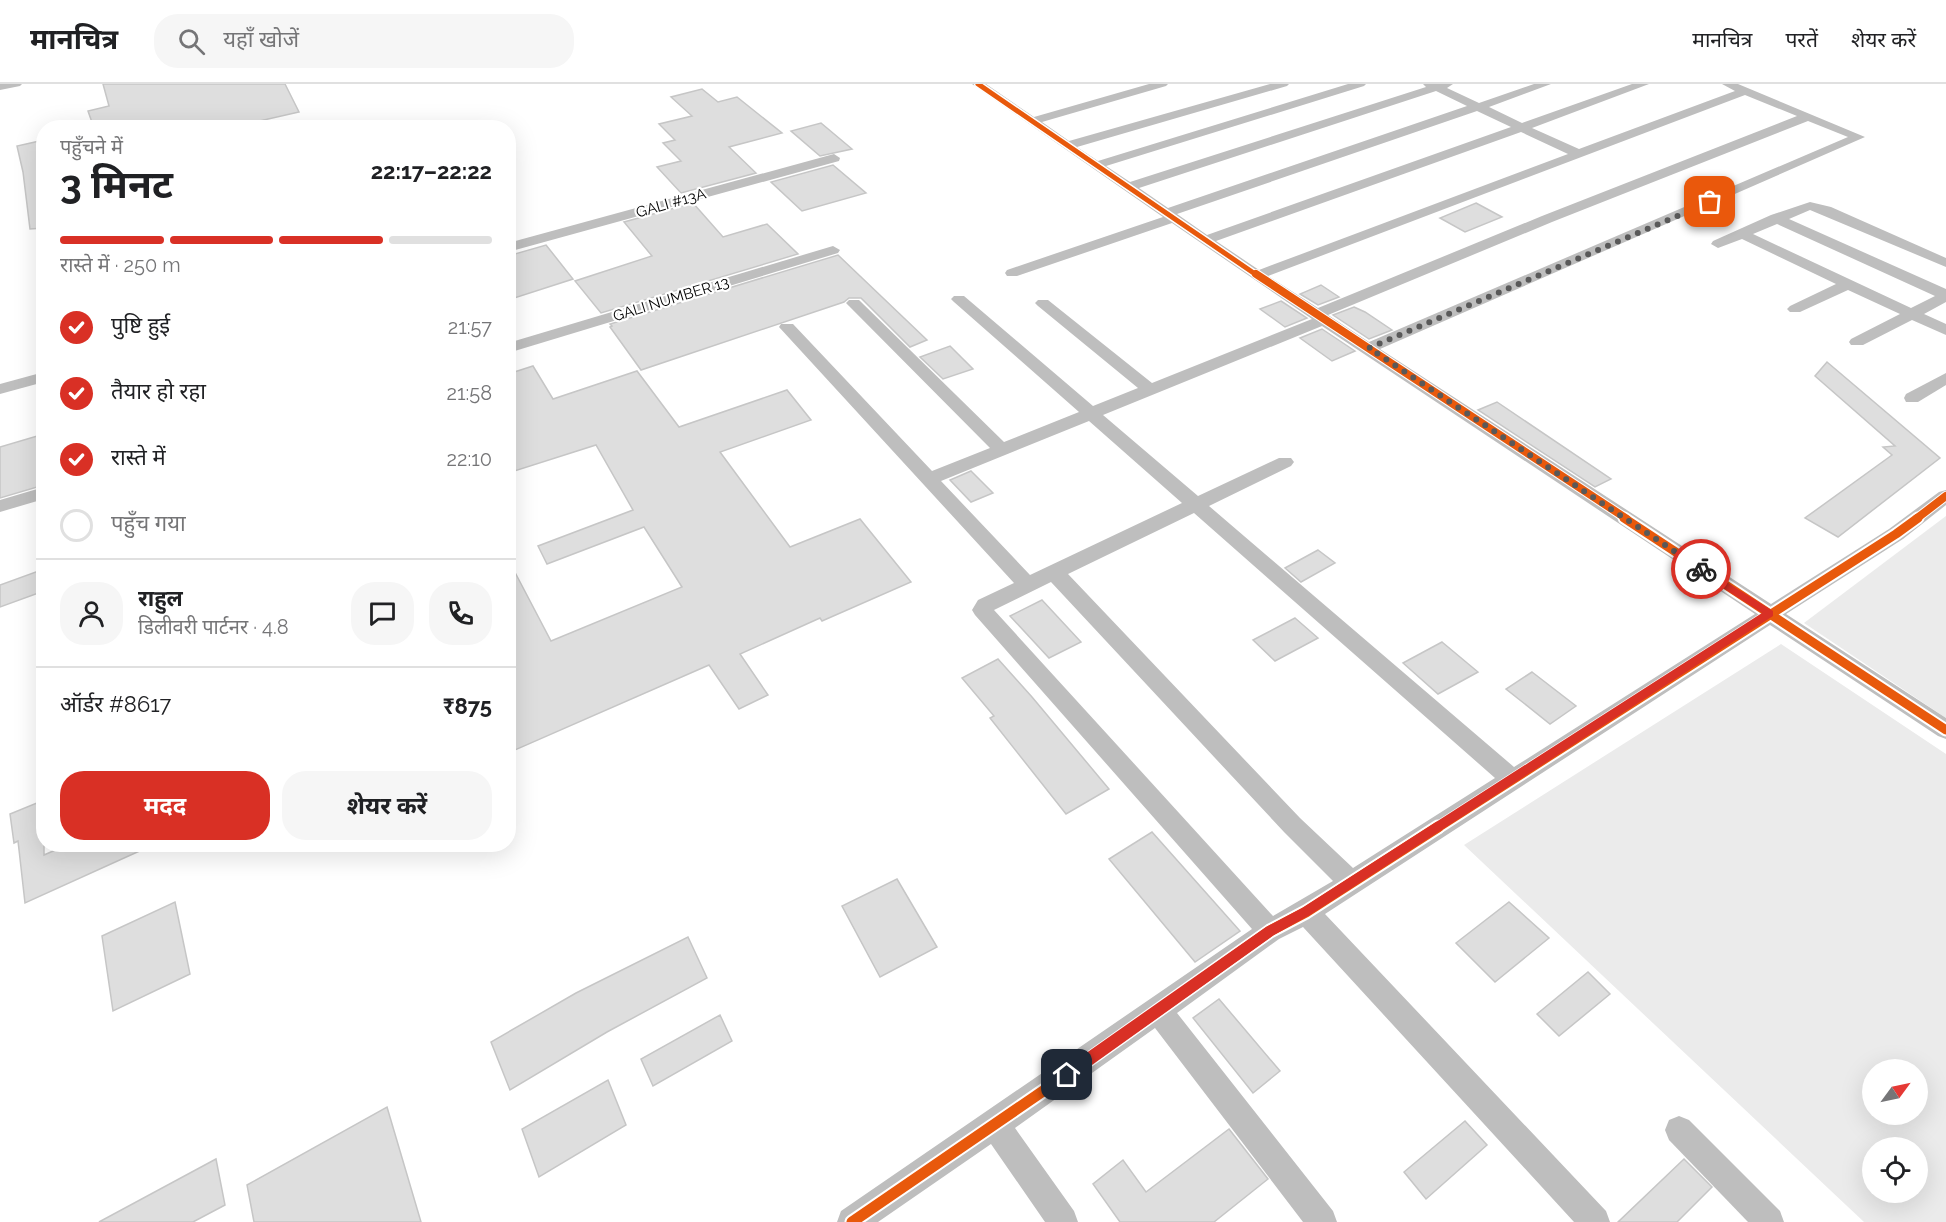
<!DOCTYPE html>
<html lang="hi">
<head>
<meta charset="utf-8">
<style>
	body { margin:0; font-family:Raleway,"Noto Sans Devanagari",sans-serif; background:#f6f6f6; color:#202124; height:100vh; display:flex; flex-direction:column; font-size:22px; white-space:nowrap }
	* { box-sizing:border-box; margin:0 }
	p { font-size:20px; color:#757577 }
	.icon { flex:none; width:33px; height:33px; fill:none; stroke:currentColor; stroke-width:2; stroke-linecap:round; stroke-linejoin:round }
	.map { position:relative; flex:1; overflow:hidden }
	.sheet { position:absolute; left:36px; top:36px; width:480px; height:732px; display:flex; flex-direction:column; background:#fff; border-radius:24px; box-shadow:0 6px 24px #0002 }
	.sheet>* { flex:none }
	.needle { width:39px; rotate:57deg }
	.buttons { position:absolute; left:1862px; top:975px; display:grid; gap:12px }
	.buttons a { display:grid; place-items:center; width:66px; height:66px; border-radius:50%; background:#fff; box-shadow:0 6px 24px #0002; font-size:30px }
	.pin { position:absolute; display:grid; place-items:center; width:51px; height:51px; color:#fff; margin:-26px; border-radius:12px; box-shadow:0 3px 9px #0006 }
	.courier { position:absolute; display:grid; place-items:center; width:60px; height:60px; margin:-30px; border:4px solid #d93025; border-radius:50%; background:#fff; color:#222; box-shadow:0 2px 8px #0007 }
	.headline em { font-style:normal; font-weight:700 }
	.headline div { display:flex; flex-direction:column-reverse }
	.headline { display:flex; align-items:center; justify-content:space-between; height:102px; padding:0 24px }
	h1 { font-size:39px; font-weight:700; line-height:45px }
	.bar { display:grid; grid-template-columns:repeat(4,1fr); gap:9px 6px; align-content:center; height:72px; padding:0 24px }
	.bar i { height:8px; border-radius:4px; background:#e0e0e0 }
	.bar .on { background:#d93025 }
	.bar p { grid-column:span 4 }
	.line { display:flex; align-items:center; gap:15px; padding:0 24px; border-top:2px solid #e0e0e0 }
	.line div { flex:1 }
	.round { display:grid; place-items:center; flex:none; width:63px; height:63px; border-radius:24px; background:#f6f6f6 }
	ol { padding:0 24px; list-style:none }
	li { display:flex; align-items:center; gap:18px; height:66px }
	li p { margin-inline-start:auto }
	li .icon { padding:6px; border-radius:50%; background:#d93025; color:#fff; stroke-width:4 }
	li:last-child { color:#757577 }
	li i { width:33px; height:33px; border:3px solid #e0e0e0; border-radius:50% }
	.cta { display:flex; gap:12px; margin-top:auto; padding:12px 24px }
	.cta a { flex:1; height:69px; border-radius:24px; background:#d93025; color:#fff; font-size:24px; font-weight:700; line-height:69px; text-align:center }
	.cta a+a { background:#f6f6f6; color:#202124 }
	header { display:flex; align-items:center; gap:36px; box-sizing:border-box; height:84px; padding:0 30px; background:#fff; border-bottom:2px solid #e0e0e0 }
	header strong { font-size:28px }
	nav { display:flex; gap:33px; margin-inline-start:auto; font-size:21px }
	.search { width:420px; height:54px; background:#f6f6f6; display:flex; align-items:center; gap:15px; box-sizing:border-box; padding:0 21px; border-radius:24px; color:#757577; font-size:22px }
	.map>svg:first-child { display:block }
</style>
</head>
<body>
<header>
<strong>मानचित्र</strong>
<div class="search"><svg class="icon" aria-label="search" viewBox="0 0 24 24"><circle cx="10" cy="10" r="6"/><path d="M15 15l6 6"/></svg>यहाँ खोजें</div>
<nav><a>मानचित्र</a><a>परतें</a><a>शेयर करें</a></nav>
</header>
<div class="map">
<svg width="1946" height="1138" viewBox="0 0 1946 1138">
	<rect width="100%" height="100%" fill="#fff"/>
	<!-- green -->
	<g fill="#ebebeb" fill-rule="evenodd">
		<path d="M 1946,432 L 1946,634 L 1804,539 Z"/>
		<path d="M 1781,560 L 1946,670 L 1946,1138 L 1864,1138 L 1464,761 ZM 1872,986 L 1917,986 L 1917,1030 L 1872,1030 ZM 1872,1064 L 1917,1064 L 1917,1108 L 1872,1108 Z"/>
	</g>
	<!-- building -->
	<g fill="#dedede" stroke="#c6c6c6" stroke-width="1.5">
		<path d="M 103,0 L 285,0 L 299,28 L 246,40 L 248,44 L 216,44 L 214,37 L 185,44 L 94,44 L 88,27 L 109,22 Z"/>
		<path d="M 702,5 L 718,18 L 737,13 L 782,49 L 729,63 L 756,89 L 681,109 L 657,83 L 681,77 L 663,59 L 675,56 L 659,40 L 692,32 L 671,13 Z"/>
		<path d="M 821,39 L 852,65 L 820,72 L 791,47 Z"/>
		<path d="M 44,56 L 44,144 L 30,145 L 23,88 L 17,62 Z"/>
		<path d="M 833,81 L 866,109 L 802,127 L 771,98 Z"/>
		<path d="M 693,119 L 723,153 L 767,140 L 798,170 L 601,229 L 575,197 L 652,172 L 624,138 Z"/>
		<path d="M 1476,119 L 1502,133 L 1465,148 L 1440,134 Z"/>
		<path d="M 546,161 L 573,195 L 508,216 L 508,172 Z"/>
		<path d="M 838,171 L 927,256 L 910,263 L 861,214 L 849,214 L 844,218 L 641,286 L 610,243 L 612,242 L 610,240 Z"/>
		<path d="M 1321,201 L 1339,213 L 1318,221 L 1300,210 Z"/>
		<path d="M 1281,217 L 1307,234 L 1285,243 L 1260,225 Z"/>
		<path d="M 1354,223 L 1365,228 L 1392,246 L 1369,255 L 1333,231 Z"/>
		<path d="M 1322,245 L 1355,267 L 1332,277 L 1300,254 Z"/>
		<path d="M 950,262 L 973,285 L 943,295 L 920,273 Z"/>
		<path d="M 1827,278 L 1940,374 L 1838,453 L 1805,434 L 1892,371 L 1883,363 L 1895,362 L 1815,292 Z"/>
		<path d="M 533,282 L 553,315 L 637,287 L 679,343 L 787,306 L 811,336 L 720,368 L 790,463 L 860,435 L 911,498 L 822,537 L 820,534 L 740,570 L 768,611 L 739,625 L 709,581 L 508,669 L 508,475 L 551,557 L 682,503 L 644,443 L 547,480 L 538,462 L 633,426 L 596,361 L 508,389 L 508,290 Z"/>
		<path d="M 1497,318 L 1611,395 L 1595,403 L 1478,326 Z"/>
		<path d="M 44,350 L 44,401 L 0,414 L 0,363 Z"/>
		<path d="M 971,387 L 993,409 L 971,418 L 950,396 Z"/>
		<path d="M 1318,466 L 1335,479 L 1301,498 L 1285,484 Z"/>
		<path d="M 44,485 L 44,507 L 0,523 L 0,501 Z"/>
		<path d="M 1042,516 L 1081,558 L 1049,574 L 1010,532 Z"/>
		<path d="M 1295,534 L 1318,554 L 1275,577 L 1253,556 Z"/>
		<path d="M 1442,558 L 1478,588 L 1438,610 L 1403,579 Z"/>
		<path d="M 998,575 L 1032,613 L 1109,705 L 1066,730 L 990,634 L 994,632 L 962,594 Z"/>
		<path d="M 1532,588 L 1576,622 L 1550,640 L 1506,605 Z"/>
		<path d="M 44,716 L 44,771 L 69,760 L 155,760 L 25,819 L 18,757 L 14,759 L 10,730 Z"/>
		<path d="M 1152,748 L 1240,847 L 1195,878 L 1109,775 Z"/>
		<path d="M 897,795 L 937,863 L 880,893 L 842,822 Z"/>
		<path d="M 175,818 L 190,890 L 113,927 L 102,852 Z"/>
		<path d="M 1509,818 L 1549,854 L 1495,898 L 1456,859 Z"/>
		<path d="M 688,853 L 707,894 L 607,948 L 510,1006 L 491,958 L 576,909 Z"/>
		<path d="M 1588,888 L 1610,910 L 1559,952 L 1537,930 Z"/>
		<path d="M 1219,915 L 1280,987 L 1253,1009 L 1193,934 Z"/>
		<path d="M 720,931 L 732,957 L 653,1002 L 641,975 Z"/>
		<path d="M 608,996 L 626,1041 L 539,1093 L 522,1045 Z"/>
		<path d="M 387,1023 L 421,1138 L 254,1138 L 247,1101 Z"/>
		<path d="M 1465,1037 L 1487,1061 L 1426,1115 L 1404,1088 Z"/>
		<path d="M 1229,1045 L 1268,1095 L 1214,1138 L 1120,1138 L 1093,1100 L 1123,1076 L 1146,1108 Z"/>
		<path d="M 216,1075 L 225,1121 L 193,1138 L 99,1138 Z"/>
		<path d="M 1684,1075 L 1712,1103 L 1677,1138 L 1618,1138 Z"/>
	</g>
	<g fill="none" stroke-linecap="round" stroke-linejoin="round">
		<!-- minor -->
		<g fill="#bebebe" fill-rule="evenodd">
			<path d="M 0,0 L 22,0 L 20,2 L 0,6 Z"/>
			<path d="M 972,0 L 986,0 L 1034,33 L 1149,0 L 1168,0 L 1166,2 L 1042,38 L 1069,57 L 1270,0 L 1289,0 L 1287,2 L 1077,63 L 1098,77 L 1348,0 L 1366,0 L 1364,2 L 1106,82 L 1130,98 L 1426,3 L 1423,0 L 1453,0 L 1447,4 L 1479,19 L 1534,0 L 1551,0 L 1489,23 L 1522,39 L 1632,0 L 1649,0 L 1532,44 L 1579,65 L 1735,7 L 1722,0 L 1738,0 L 1865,53 L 1380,265 L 1771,520 L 1889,445 L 1939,408 L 1946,406 L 1946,421 L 1903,455 L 1786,530 L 1946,634 L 1946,655 L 1938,652 L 1770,541 L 1325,830 L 1606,1127 L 1610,1138 L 1574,1138 L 1303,843 L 1279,855 L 1177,929 L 1333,1127 L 1337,1138 L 1303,1138 L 1155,944 L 1015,1044 L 1074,1127 L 1078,1138 L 1045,1138 L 991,1060 L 878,1138 L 837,1138 L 841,1127 L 1252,845 L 975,531 L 972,526 L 978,516 L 1014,499 L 779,243 L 781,240 L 793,240 L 932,387 L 990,364 L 849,222 L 846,219 L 849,216 L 859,216 L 1004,358 L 1079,328 L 954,218 L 951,215 L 954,212 L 964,212 L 1093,322 L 1138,304 L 1038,222 L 1035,219 L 1038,216 L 1048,216 L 1152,299 L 1312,235 L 1172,139 L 1017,192 L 1007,192 L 1005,189 L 1007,186 L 1163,133 ZM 1436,7 L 1467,22 L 1168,124 L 1139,104 ZM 1745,11 L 1797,32 L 1542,132 L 1318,224 L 1268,192 ZM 1477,27 L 1511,43 L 1207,151 L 1177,130 ZM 1808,37 L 1848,53 L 1369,258 L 1328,231 L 1552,138 ZM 1521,48 L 1568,70 L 1259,186 L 1216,157 ZM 1322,242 L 1755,530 L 1514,683 L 1209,422 L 1291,382 L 1294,378 L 1291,374 L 1279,374 L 1198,412 L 1103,331 ZM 1089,337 L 1182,419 L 1030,491 L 941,397 ZM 1194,429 L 1495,694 L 1353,784 L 1300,734 L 1068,490 ZM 1051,498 L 1284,748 L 1333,797 L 1273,832 L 994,526 Z"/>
			<path d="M 834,70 L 840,74 L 839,77 L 508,168 L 508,159 Z"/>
			<path d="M 1810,118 L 1831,123 L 1946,174 L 1946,183 L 1810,126 L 1789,135 L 1946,205 L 1946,218 L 1924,230 L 1946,240 L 1946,251 L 1912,236 L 1863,261 L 1851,261 L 1849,258 L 1851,255 L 1900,230 L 1848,206 L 1800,228 L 1790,228 L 1787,225 L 1790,222 L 1836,200 L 1742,155 L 1718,164 L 1711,160 L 1713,157 L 1771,131 ZM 1777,140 L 1935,212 L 1911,224 L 1753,150 Z"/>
			<path d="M 833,162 L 840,166 L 838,169 L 508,269 L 508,259 Z"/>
			<path d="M 44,288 L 44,298 L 0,310 L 0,300 Z"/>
			<path d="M 1946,289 L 1946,301 L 1918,318 L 1906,318 L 1904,314 L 1906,310 Z"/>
			<path d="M 44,403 L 44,415 L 0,428 L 0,416 Z"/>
			<path d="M 1679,1032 L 1689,1036 L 1780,1127 L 1784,1138 L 1748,1138 L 1669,1056 L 1665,1046 L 1669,1036 Z"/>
		</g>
		<defs>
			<path id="cycleway-far3" d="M 978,0 L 1258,192"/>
			<g id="cycleway-far2">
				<path d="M 1256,190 L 1627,435"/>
				<path d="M 1916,435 L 1946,412"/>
			</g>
			<g id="cycleway-far1">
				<path d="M 1624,434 L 1946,646"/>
				<path d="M 1436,745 L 1896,450 L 1918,434"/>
			</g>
			<path id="cycleway" d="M 852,1138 L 1084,979 L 1270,847 L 1306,828 L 1438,743"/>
		</defs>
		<!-- cycleway-far3 casing -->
		<use href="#cycleway-far3" stroke="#fff" stroke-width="8"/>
		<!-- cycleway-far2 casing -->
		<use href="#cycleway-far2" stroke="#fff" stroke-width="10"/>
		<!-- cycleway-far1 casing -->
		<use href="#cycleway-far1" stroke="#fff" stroke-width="13"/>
		<!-- cycleway casing -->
		<use href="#cycleway" stroke="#fff" stroke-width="15"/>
		<!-- cycleway-far3 -->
		<use href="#cycleway-far3" stroke="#e8590c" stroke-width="5"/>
		<!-- cycleway-far2 -->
		<use href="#cycleway-far2" stroke="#e8590c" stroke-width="8"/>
		<!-- cycleway-far1 -->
		<use href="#cycleway-far1" stroke="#e8590c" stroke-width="9"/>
		<!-- cycleway -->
		<use href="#cycleway" stroke="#e8590c" stroke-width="11"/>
	</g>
	<!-- route -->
	<path fill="#d93025" d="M 1701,482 L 1773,527 L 1773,532 L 1310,831 L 1274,851 L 1071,996 L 1067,998 L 1062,996 L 1060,991 L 1062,986 L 1266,843 L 1302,824 L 1762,529 L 1698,488 L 1698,483 Z"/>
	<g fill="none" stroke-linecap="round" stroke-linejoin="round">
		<!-- done -->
		<path stroke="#595959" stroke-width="6" stroke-dasharray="0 10.8" d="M 1701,485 L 1369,264 L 1710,118"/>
	</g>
	<g text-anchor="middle" stroke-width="4.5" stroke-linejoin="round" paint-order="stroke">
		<!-- far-street labels -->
		<g font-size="15" fill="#000" stroke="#fff">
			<text transform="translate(671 119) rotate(-16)" y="5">GALI #13A</text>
			<text transform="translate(671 215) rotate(-17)" y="5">GALI NUMBER 13</text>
		</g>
	</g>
</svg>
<div class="buttons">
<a><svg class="needle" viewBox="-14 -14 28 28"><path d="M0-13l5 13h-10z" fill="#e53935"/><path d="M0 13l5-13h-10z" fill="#757577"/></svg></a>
<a><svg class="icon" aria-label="locate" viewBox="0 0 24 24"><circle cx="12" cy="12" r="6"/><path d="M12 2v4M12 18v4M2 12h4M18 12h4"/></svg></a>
</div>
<div class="pin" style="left:1710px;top:118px;background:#ea580c"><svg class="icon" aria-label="bag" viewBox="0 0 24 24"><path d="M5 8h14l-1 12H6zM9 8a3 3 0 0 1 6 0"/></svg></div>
<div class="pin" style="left:1067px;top:991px;background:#1f2937"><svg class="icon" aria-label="home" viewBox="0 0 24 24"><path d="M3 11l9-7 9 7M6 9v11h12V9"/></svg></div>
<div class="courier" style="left:1701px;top:485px"><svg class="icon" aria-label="bike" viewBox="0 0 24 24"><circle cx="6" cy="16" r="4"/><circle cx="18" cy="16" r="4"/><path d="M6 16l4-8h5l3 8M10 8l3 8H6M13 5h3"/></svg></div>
<section class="sheet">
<div class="headline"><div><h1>3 मिनट</h1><p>पहुँचने में</p></div><em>22:17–22:22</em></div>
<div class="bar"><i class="on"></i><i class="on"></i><i class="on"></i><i></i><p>रास्ते में · 250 m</p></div>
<ol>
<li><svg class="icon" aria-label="check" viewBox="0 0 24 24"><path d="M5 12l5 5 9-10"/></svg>पुष्टि हुई<p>21:57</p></li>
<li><svg class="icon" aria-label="check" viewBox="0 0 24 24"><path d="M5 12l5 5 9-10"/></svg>तैयार हो रहा<p>21:58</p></li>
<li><svg class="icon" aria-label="check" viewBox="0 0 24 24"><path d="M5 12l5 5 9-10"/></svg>रास्ते में<p>22:10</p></li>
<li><i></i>पहुँच गया</li>
</ol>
<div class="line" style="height:108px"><a class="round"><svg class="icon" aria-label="person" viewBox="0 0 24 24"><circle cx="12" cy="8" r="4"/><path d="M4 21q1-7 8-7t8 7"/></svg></a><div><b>राहुल</b><p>डिलीवरी पार्टनर · 4.8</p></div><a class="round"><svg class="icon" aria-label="chat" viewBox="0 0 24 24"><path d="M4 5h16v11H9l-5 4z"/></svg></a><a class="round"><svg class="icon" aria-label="phone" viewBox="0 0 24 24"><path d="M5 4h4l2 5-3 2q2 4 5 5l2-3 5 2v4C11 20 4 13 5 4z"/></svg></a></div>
<div class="line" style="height:78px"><div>ऑर्डर #8617</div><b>₹875</b></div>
<div class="cta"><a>मदद</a><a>शेयर करें</a></div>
</section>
</div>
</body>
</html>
